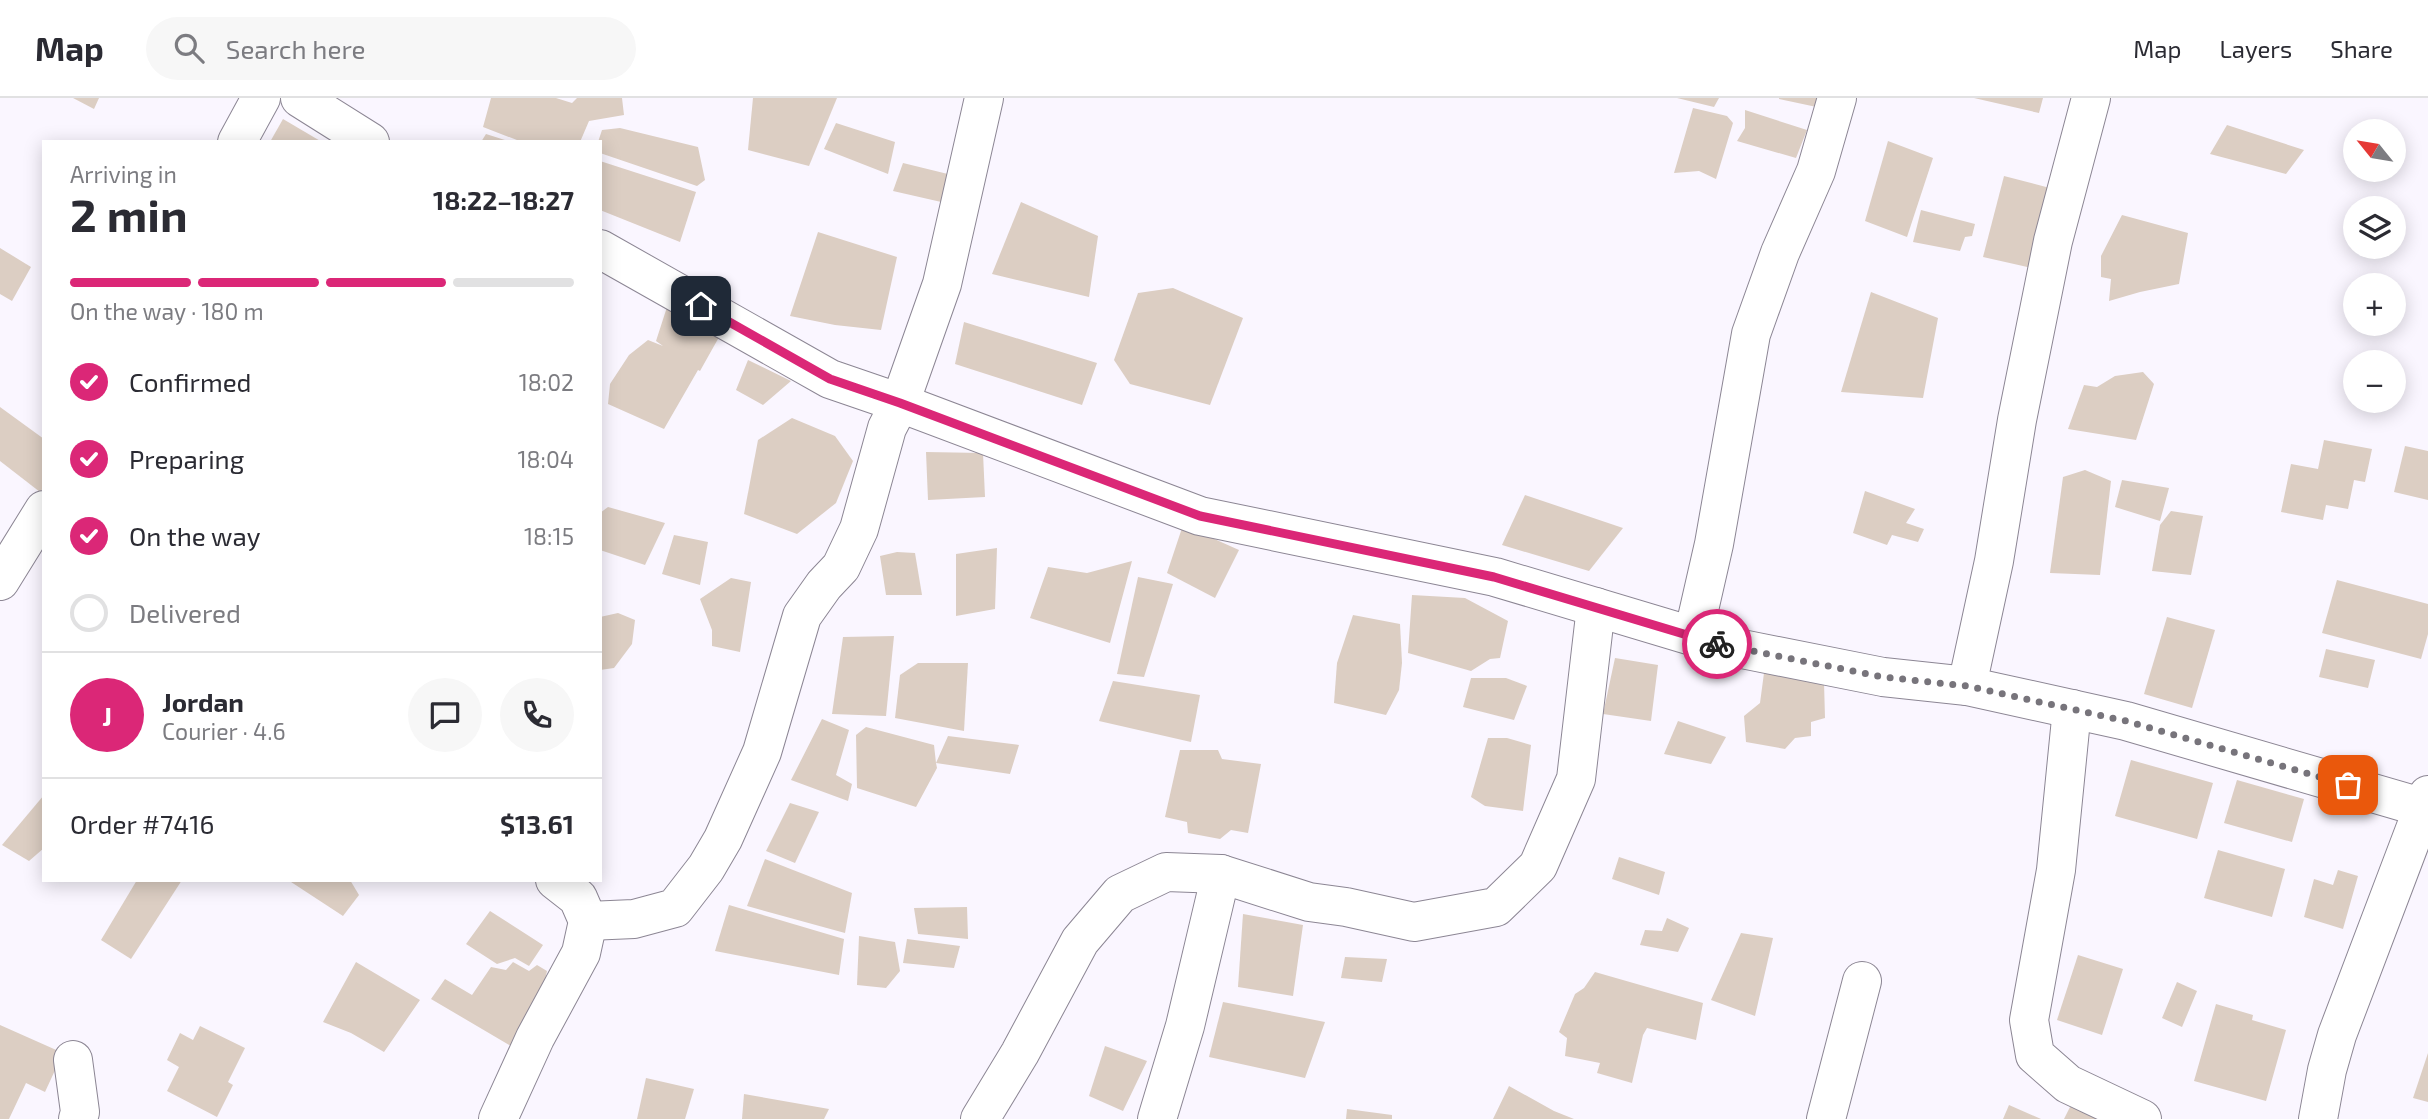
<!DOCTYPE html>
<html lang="en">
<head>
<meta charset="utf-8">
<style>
	body { margin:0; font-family:"Exo 2",sans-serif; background:#f7f7f7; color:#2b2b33; height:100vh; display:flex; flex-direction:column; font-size:26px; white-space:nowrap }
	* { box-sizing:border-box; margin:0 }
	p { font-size:23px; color:#7c7c81 }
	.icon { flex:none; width:38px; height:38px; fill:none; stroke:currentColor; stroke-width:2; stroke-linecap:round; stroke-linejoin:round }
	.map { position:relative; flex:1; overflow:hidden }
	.side { position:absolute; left:42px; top:42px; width:560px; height:742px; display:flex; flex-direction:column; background:#fff; border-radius:0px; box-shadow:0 4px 18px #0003 }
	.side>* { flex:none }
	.needle { width:46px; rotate:300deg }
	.buttons { position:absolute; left:2343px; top:21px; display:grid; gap:14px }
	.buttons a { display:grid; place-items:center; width:63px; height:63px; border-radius:50%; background:#fff; box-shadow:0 4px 18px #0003; font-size:35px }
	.pin { position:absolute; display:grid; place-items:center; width:60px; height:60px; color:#fff; margin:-30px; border-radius:14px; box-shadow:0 4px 10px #0006 }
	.courier { position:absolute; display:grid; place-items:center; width:70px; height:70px; margin:-35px; border:5px solid #db2777; border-radius:50%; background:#fff; color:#222; box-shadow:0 2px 9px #0007 }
	.head em { font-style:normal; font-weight:700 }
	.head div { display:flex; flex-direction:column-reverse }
	.head { display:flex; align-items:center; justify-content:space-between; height:119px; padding:0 28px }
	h1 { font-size:46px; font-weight:700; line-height:52px }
	.bar { display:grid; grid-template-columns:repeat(4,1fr); gap:10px 7px; align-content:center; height:84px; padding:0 28px }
	.bar i { height:9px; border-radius:5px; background:#e1e1e2 }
	.bar .active { background:#db2777 }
	.bar p { grid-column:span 4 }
	.line { display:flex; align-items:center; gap:18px; padding:0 28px; border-top:2px solid #e1e1e2 }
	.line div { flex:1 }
	.round { display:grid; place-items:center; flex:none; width:74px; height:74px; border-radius:37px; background:#f7f7f7 }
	ol { padding:0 28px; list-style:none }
	li { display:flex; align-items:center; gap:21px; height:77px }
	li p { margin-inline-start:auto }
	li .icon { padding:7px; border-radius:50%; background:#db2777; color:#fff; stroke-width:4 }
	li:last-child { color:#7c7c81 }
	li i { width:38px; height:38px; border:4px solid #e1e1e2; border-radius:50% }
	header { display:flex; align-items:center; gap:42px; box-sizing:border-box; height:98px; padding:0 35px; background:#fff; border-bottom:2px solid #e1e1e2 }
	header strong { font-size:33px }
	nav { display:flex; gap:38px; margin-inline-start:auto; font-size:24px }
	.search { width:490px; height:63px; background:#f7f7f7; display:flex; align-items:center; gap:18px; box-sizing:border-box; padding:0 24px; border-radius:38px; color:#7c7c81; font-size:26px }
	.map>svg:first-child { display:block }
</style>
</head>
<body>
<header>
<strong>Map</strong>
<div class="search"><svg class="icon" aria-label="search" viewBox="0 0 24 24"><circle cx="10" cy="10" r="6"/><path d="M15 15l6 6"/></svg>Search here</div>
<nav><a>Map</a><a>Layers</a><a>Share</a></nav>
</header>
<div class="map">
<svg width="2428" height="1021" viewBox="0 0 2428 1021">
	<rect width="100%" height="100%" fill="#faf6ff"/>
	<!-- building -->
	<g fill="#dccec3">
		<path d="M 73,0 L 99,0 L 94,11 Z"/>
		<path d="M 491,0 L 556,0 L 572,5 L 577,0 L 622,0 L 624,17 L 589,23 L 580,44 L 522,44 L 483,29 Z"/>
		<path d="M 753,0 L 837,0 L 809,68 L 748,52 Z"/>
		<path d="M 1677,0 L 1719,0 L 1714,9 Z"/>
		<path d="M 1779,0 L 1827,0 L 1826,11 L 1779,1 Z"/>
		<path d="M 1974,0 L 2043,0 L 2039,15 Z"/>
		<path d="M 1693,10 L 1727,18 L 1733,25 L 1716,81 L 1699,73 L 1674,75 Z"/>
		<path d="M 1745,12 L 1807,32 L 1796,60 L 1737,43 L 1745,30 Z"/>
		<path d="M 283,21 L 322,44 L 270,44 Z"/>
		<path d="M 836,25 L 895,44 L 888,76 L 824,51 Z"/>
		<path d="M 2227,27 L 2304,52 L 2286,76 L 2210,56 Z"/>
		<path d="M 620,30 L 698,49 L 705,82 L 697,88 L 600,55 L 600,44 L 598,44 L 602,32 Z"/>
		<path d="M 486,36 L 508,43 L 508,44 L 481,44 Z"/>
		<path d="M 1888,43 L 1933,60 L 1907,139 L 1865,123 Z"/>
		<path d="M 600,63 L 696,94 L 680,144 L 600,112 Z"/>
		<path d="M 903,65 L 956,78 L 950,106 L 893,93 Z"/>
		<path d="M 2004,78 L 2065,94 L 2036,171 L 1983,159 Z"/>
		<path d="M 1021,104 L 1098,138 L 1089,199 L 992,176 Z"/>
		<path d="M 1921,112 L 1975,126 L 1972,138 L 1965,139 L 1960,153 L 1913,144 Z"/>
		<path d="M 2122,117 L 2188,135 L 2179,186 L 2140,194 L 2109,203 L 2111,181 L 2101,179 L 2101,158 Z"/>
		<path d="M 818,134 L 897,159 L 881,232 L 835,227 L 790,218 Z"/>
		<path d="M 0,150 L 31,169 L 12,203 L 0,196 Z"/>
		<path d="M 1173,190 L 1243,220 L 1210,307 L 1130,286 L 1114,262 L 1138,195 Z"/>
		<path d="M 1871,194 L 1938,220 L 1923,300 L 1841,294 Z"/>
		<path d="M 667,209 L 723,232 L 700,273 L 698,272 L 664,331 L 608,306 L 610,286 L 629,257 L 648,242 L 663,248 L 656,243 Z"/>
		<path d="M 964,224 L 1097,265 L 1082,307 L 955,266 Z"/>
		<path d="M 748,262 L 791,283 L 763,307 L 736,292 Z"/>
		<path d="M 2143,274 L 2154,286 L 2136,342 L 2068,331 L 2084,287 L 2097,289 L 2115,278 Z"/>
		<path d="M 0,309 L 44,341 L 44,389 L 40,394 L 0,363 Z"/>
		<path d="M 792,320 L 835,338 L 853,363 L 836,405 L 797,436 L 744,416 L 758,342 Z"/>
		<path d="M 2324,342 L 2372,351 L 2365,384 L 2354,382 L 2348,411 L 2326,407 L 2323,422 L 2281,414 L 2291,366 L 2318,371 Z"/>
		<path d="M 2405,348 L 2428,353 L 2428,402 L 2394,394 Z"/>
		<path d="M 926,354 L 983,355 L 985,399 L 928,402 Z"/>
		<path d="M 2085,372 L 2111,383 L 2100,477 L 2050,475 L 2063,379 Z"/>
		<path d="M 2122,382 L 2169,390 L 2160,423 L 2115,409 Z"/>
		<path d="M 1865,393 L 1915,411 L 1906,425 L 1924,431 L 1918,444 L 1892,437 L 1887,447 L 1853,435 Z"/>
		<path d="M 1525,397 L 1623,430 L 1589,473 L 1502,447 Z"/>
		<path d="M 608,409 L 665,425 L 645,467 L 600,452 L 600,415 Z"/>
		<path d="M 2171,413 L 2203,418 L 2191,477 L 2152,473 L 2160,427 Z"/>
		<path d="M 1183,427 L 1239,452 L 1215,500 L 1167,475 Z"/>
		<path d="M 674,437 L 708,444 L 700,487 L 662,476 Z"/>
		<path d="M 997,450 L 995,511 L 956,518 L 956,456 Z"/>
		<path d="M 897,454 L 915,455 L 922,497 L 886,497 L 880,458 Z"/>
		<path d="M 1132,463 L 1110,545 L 1030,520 L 1048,469 L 1087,475 Z"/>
		<path d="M 1138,479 L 1173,486 L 1144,579 L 1117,576 Z"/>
		<path d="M 731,480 L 751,484 L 740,554 L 712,548 L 712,532 L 700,501 Z"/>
		<path d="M 2337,482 L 2428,506 L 2428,536 L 2421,561 L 2322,535 Z"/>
		<path d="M 1412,497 L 1465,500 L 1508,523 L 1500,560 L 1490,561 L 1471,573 L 1408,555 Z"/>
		<path d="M 618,515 L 635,522 L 632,546 L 614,570 L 600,572 L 600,519 Z"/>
		<path d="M 1353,517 L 1400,526 L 1402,565 L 1399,592 L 1386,617 L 1334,605 L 1337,565 Z"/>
		<path d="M 2167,519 L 2215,532 L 2192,610 L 2144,596 Z"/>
		<path d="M 894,538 L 886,618 L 832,616 L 843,539 Z"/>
		<path d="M 2326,551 L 2375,562 L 2368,590 L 2319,579 Z"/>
		<path d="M 1615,560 L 1658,567 L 1651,623 L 1603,616 Z"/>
		<path d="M 918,565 L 968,565 L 964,633 L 895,620 L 900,577 Z"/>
		<path d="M 1782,570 L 1824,584 L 1825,620 L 1811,624 L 1811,638 L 1795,640 L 1785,651 L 1746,644 L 1744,618 L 1760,605 L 1764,575 Z"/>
		<path d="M 1471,580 L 1506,580 L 1527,588 L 1514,622 L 1463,609 Z"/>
		<path d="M 1113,583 L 1200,597 L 1191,644 L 1099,623 Z"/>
		<path d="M 822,621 L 849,632 L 836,677 L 852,686 L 848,703 L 791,682 Z"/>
		<path d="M 1678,623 L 1726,639 L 1711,666 L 1664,656 Z"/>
		<path d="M 866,629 L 934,647 L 936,665 L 948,638 L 1019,647 L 1010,676 L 936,665 L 937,670 L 916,709 L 857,690 L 856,637 Z"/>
		<path d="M 1488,640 L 1507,640 L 1531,647 L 1523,713 L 1485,708 L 1471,699 Z"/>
		<path d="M 1180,652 L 1218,652 L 1222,661 L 1261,666 L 1248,735 L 1231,732 L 1220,741 L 1188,735 L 1187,724 L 1165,719 Z"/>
		<path d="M 2131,662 L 2213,685 L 2197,741 L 2115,718 Z"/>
		<path d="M 2237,682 L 2304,701 L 2292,744 L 2224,725 Z"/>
		<path d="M 44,697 L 44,750 L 29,763 L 2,747 Z"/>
		<path d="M 790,705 L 819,714 L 795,765 L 766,753 Z"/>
		<path d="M 2218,752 L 2285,771 L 2272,819 L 2204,800 Z"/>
		<path d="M 1619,759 L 1665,774 L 1659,797 L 1612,781 Z"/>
		<path d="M 765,761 L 852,795 L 845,835 L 747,808 Z"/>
		<path d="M 2338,772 L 2358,778 L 2343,831 L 2304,819 L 2314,781 L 2333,787 Z"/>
		<path d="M 137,782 L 182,782 L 131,861 L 101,842 Z"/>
		<path d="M 288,782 L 350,782 L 359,797 L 343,818 Z"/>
		<path d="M 729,807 L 844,841 L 839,877 L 715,853 Z"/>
		<path d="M 967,809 L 968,841 L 918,836 L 914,810 Z"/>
		<path d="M 490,813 L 543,847 L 529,868 L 515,860 L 497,866 L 466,846 Z"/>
		<path d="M 1243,816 L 1303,827 L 1293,898 L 1238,889 Z"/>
		<path d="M 1667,820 L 1689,830 L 1678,854 L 1640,847 L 1645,832 L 1662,833 Z"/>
		<path d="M 1741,835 L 1773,840 L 1755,918 L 1711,902 Z"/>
		<path d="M 859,838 L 895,844 L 900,873 L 886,890 L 857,887 Z"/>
		<path d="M 907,841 L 960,848 L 954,870 L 903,865 Z"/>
		<path d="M 2078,857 L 2123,871 L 2102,937 L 2057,922 Z"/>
		<path d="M 1345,859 L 1387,861 L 1382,884 L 1341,880 Z"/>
		<path d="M 356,864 L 420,902 L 384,954 L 351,935 L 323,924 Z"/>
		<path d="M 513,864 L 529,873 L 537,867 L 547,873 L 544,887 L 511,948 L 431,901 L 445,881 L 472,897 L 491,869 L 506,872 Z"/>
		<path d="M 1595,874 L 1703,905 L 1696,942 L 1647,930 L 1643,937 L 1632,985 L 1597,975 L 1600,965 L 1565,958 L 1567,940 L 1559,934 L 1575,896 L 1584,890 Z"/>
		<path d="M 2177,884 L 2197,893 L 2182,929 L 2162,920 Z"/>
		<path d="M 1223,904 L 1325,924 L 1305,980 L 1209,959 Z"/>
		<path d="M 2216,906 L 2253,917 L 2252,922 L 2286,932 L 2266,1003 L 2194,983 Z"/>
		<path d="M 0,927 L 63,955 L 45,994 L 26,985 L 9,1021 L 0,1021 Z"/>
		<path d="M 200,928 L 245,950 L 228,984 L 233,987 L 217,1019 L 167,993 L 179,969 L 167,962 L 180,935 L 193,942 Z"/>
		<path d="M 1105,948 L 1147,963 L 1123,1013 L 1089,998 Z"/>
		<path d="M 2428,955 L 2428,1004 L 2413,1000 Z"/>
		<path d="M 646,980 L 694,991 L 685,1021 L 637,1021 Z"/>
		<path d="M 1509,988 L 1554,1013 L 1574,1021 L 1493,1021 Z"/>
		<path d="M 744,996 L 829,1011 L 824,1021 L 742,1021 Z"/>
		<path d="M 2074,1001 L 2113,1021 L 2064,1021 Z"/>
		<path d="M 2009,1007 L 2041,1021 L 2003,1021 Z"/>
		<path d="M 1347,1011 L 1392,1017 L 1392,1021 L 1346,1021 Z"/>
	</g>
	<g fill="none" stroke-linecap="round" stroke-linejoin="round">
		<defs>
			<g id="minor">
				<path d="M 300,0 L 370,44"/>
				<path d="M 237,44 L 261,0"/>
				<path d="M 600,151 L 830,281 L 900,305 L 1200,418 L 1495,479 L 1722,547 L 1883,579 L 1967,588 L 2126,623 L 2424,710"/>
				<path d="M 0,483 L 44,412"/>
				<path d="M 1693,538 L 1714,446 L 1751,236 L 1780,155 L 1816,73 L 1837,0"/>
				<path d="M 1967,588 L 1994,463 L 2017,322 L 2053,143 L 2091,0"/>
				<path d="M 2072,611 L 2056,772 L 2029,922 L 2035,957 L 2068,986 L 2142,1021"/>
				<path d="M 588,823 L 634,821 L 675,810 L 706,770 L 723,741 L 762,654 L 802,518 L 824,487 L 841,469 L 859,431 L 887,330 L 900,305 L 942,186 L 984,0"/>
				<path d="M 73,962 L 80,1014 L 78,1021"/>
				<path d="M 498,1021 L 535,940 L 581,855 L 588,823 L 578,800 L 555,782"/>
				<path d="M 980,1021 L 1020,955 L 1080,843 L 1120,796 L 1166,774 L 1221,776 L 1309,804 L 1346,809 L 1414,824 L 1496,809 L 1538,768 L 1576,681 L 1596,509"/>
				<path d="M 1157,1021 L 1185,928 L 1221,776"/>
				<path d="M 1826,1021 L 1862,883"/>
				<path d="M 2318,1021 L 2327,972 L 2337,937 L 2428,697"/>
			</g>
		</defs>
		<!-- minor casing -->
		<use href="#minor" stroke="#8c8694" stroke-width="40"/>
		<!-- minor -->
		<use href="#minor" stroke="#fff" stroke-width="38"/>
	</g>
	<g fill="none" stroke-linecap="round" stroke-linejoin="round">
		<!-- done -->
		<path stroke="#77747b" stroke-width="7" stroke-dasharray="0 12.6" d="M 1717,546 L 1883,579 L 1967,588 L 2126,623 L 2348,687"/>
		<!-- route -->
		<path stroke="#db2777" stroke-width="9" d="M 701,208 L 830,281 L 900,305 L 1200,418 L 1494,479 L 1717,546"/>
	</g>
</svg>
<div class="buttons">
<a><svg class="needle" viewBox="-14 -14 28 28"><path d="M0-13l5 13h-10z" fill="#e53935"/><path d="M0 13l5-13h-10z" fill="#7c7c81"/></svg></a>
<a><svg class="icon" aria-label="layers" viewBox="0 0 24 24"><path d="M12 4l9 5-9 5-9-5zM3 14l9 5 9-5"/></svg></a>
<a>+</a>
<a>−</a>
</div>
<div class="pin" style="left:2348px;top:687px;background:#ea580c"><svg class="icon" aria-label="bag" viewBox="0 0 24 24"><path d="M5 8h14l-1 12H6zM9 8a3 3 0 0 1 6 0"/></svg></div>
<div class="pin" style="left:701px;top:208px;background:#1f2937"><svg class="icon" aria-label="home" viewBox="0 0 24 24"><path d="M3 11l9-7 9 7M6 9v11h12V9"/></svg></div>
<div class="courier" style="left:1717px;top:546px"><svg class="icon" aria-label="bike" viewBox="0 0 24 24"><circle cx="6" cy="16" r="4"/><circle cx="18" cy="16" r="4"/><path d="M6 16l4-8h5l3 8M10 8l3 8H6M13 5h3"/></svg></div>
<section class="side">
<div class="head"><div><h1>2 min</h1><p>Arriving in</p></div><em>18:22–18:27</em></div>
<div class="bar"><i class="active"></i><i class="active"></i><i class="active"></i><i></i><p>On the way · 180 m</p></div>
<ol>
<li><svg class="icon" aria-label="check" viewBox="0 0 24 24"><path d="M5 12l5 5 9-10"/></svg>Confirmed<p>18:02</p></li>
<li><svg class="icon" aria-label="check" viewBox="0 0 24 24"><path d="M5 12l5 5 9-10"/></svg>Preparing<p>18:04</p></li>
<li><svg class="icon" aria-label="check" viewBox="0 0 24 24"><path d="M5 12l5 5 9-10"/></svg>On the way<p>18:15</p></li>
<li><i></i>Delivered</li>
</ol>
<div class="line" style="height:126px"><b class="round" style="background:#db2777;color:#fff">J</b><div><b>Jordan</b><p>Courier · 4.6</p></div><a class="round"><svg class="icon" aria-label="chat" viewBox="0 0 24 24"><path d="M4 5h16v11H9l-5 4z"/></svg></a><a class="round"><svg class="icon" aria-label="phone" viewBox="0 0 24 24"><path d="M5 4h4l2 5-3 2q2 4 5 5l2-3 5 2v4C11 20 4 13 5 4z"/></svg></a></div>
<div class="line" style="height:91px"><div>Order #7416</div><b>$13.61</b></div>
</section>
</div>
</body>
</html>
